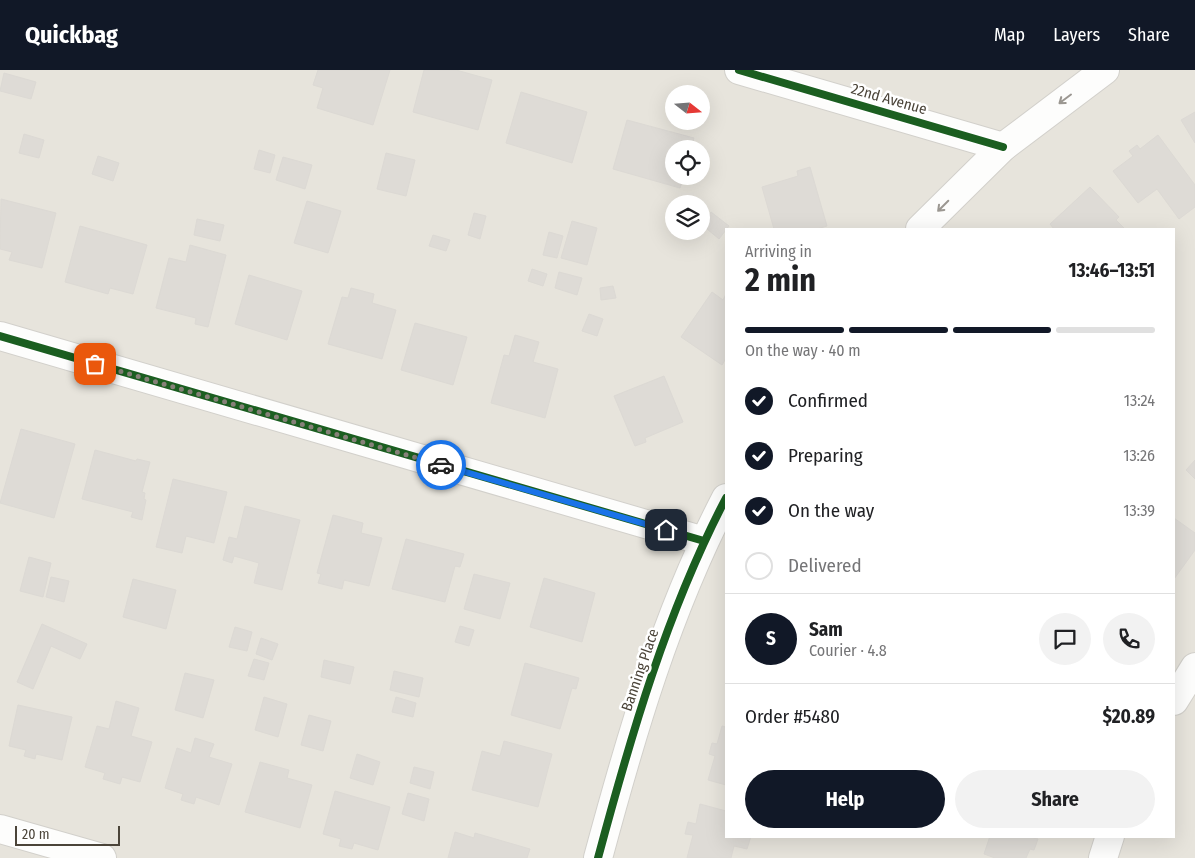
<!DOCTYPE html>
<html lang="en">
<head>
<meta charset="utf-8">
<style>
	body { margin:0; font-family:"Fira Sans Condensed",sans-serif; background:#f2f2f2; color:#202124; height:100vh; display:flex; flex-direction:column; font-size:19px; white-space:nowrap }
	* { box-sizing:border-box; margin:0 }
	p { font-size:16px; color:#757577 }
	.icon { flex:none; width:28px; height:28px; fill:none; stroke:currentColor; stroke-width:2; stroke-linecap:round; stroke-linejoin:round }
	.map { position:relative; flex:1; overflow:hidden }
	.details { position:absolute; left:725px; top:158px; width:450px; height:610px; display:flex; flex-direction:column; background:#fff; border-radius:0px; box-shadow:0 5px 20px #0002 }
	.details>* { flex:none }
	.needle { width:32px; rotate:107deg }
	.buttons { position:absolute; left:665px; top:15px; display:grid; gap:10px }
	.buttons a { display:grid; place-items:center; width:45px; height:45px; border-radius:50%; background:#fff; box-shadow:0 5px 20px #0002; font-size:25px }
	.scale { position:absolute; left:15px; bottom:12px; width:105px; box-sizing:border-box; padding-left:5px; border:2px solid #4b4439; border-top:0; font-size:14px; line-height:18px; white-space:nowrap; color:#4b4439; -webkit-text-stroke:4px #fff; paint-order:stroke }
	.pin { position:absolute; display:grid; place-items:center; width:42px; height:42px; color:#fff; margin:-21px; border-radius:10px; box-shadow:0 2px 8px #0006 }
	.courier { position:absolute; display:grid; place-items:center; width:50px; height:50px; margin:-25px; border:4px solid #1a73e8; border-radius:50%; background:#fff; color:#222; box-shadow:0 1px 6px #0007 }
	.overview em { font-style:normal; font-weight:700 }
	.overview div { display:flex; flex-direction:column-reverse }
	.overview { display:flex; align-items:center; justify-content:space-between; height:85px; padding:0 20px }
	h1 { font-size:32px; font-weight:700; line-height:38px }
	.bar { display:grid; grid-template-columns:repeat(4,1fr); gap:8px 5px; align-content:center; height:60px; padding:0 20px }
	.bar i { height:6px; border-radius:4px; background:#e0e0e0 }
	.bar .active { background:#111827 }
	.bar p { grid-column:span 4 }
	.line { display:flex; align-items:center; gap:12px; padding:0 20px; border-top:1px solid #e0e0e0 }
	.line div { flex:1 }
	.round { display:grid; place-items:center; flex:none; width:52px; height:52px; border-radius:26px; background:#f2f2f2 }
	ol { padding:0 20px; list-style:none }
	li { display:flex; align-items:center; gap:15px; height:55px }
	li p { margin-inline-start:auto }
	li .icon { padding:5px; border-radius:50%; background:#111827; color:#fff; stroke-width:4 }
	li:last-child { color:#757577 }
	li i { width:28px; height:28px; border:2px solid #e0e0e0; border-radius:50% }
	.button { display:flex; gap:10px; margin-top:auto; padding:10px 20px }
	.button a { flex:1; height:58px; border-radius:30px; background:#111827; color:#fff; font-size:20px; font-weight:700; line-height:58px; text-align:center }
	.button a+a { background:#f2f2f2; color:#202124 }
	header { display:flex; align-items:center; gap:30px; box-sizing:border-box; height:70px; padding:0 25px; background:#111827; color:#fff }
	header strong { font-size:24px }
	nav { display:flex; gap:28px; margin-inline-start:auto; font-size:18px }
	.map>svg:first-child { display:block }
</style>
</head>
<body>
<header>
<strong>Quickbag</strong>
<nav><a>Map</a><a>Layers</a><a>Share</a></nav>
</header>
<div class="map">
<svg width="1195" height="788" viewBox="0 0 1195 788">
	<rect width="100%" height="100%" fill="#f4f2ee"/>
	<!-- residential -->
	<path fill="#e7e4dc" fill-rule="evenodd" d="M 0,0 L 1195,0 L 1195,788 L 0,788 ZM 674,24 L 701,24 L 701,51 L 674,51 ZM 674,79 L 701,79 L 701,106 L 674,106 ZM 674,134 L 701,134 L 701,161 L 674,161 ZM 726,159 L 1174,159 L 1174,766 L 726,766 Z"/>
	<!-- building -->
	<g fill="#dedbd6" stroke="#dcd9d4">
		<path d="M 318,0 L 390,0 L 373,55 L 317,38 L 323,18 L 313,15 Z"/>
		<path d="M 424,0 L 456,0 L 492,10 L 478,60 L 413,42 Z"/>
		<path d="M 4,3 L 36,12 L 31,29 L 0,21 Z"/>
		<path d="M 521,22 L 587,42 L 572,93 L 506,73 Z"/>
		<path d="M 1195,42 L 1195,73 L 1181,50 Z"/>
		<path d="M 627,50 L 694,68 L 691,79 L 674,79 L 674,106 L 684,106 L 680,118 L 613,99 Z"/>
		<path d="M 24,64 L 44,70 L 39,88 L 19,83 Z"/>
		<path d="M 1158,65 L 1195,115 L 1195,137 L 1179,149 L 1157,119 L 1138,133 L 1113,101 L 1133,86 L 1129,81 L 1137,75 L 1140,79 Z"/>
		<path d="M 259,80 L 275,85 L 270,103 L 254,99 Z"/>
		<path d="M 386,83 L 415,90 L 406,126 L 377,119 Z"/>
		<path d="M 98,86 L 119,93 L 113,111 L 92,104 Z"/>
		<path d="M 283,87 L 312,95 L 305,119 L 276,110 Z"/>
		<path d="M 810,97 L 827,156 L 817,159 L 774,159 L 762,117 L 798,106 L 797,101 Z"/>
		<path d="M 1090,117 L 1119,147 L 1116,150 L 1125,159 L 1054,159 L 1050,154 Z"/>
		<path d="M 1,129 L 56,143 L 42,198 L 9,190 L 12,182 L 0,179 Z"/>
		<path d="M 307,131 L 341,141 L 328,183 L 294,173 Z"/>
		<path d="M 711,142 L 729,156 L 719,169 L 701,154 Z"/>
		<path d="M 474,143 L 486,146 L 480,169 L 468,165 Z"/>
		<path d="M 197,149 L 224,155 L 220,171 L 194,165 Z"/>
		<path d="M 572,151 L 597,158 L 587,195 L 561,188 Z"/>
		<path d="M 80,156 L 147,175 L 133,224 L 110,218 L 108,224 L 65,212 Z"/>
		<path d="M 549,162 L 563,166 L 557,188 L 543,185 Z"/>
		<path d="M 433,165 L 450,170 L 446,181 L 429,176 Z"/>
		<path d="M 190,175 L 226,185 L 208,257 L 195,254 L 196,248 L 156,238 L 169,188 L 186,192 Z"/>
		<path d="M 532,199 L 547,204 L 543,216 L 528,211 Z"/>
		<path d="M 559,202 L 582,208 L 577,225 L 555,218 Z"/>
		<path d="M 249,205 L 302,221 L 287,270 L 235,254 Z"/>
		<path d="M 613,216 L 616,228 L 601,230 L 600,218 Z"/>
		<path d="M 351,218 L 374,224 L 372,233 L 396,240 L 382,289 L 328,274 L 342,227 L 348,228 Z"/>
		<path d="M 712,222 L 723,230 L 726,224 L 726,288 L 722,295 L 681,267 Z"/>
		<path d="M 589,244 L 603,249 L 597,266 L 582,261 Z"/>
		<path d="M 415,253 L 467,267 L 453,315 L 401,300 Z"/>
		<path d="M 515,265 L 539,272 L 533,292 L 558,299 L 545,348 L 491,333 L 504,285 L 509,286 Z"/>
		<path d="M 664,306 L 683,352 L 645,368 L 646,372 L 635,376 L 614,326 Z"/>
		<path d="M 21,359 L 75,374 L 54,448 L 0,433 Z"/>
		<path d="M 95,380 L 136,391 L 137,389 L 150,392 L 142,422 L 145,423 L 144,429 L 146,430 L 142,450 L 131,447 L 133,442 L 82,429 Z"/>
		<path d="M 1195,390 L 1195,409 L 1186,400 Z"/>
		<path d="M 173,409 L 227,422 L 214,473 L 186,466 L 182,483 L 156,477 Z"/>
		<path d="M 245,436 L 300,450 L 282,520 L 254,513 L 259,493 L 234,486 L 232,493 L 223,490 L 229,467 L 237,469 Z"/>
		<path d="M 333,445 L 363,453 L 361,463 L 382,468 L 369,516 L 344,510 L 342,519 L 318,513 L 321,504 L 317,503 Z"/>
		<path d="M 1174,448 L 1195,463 L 1195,480 L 1174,509 Z"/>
		<path d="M 406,469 L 464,484 L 460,497 L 455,496 L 445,532 L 392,519 Z"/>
		<path d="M 29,487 L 51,493 L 43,527 L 20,521 Z"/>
		<path d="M 474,504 L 510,513 L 500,549 L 464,539 Z"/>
		<path d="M 51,507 L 69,511 L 64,532 L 46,527 Z"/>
		<path d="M 544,508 L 595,523 L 582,572 L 530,557 Z"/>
		<path d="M 133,509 L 176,520 L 166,559 L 123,547 Z"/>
		<path d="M 42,554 L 87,574 L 80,589 L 51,576 L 33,619 L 17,612 Z"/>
		<path d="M 460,556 L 474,560 L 469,576 L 455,572 Z"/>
		<path d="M 235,557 L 252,562 L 247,581 L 229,577 Z"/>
		<path d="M 261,568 L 278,574 L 272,590 L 256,584 Z"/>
		<path d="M 254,589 L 269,593 L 264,610 L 248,606 Z"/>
		<path d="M 324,590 L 354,597 L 350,614 L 321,607 Z"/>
		<path d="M 525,593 L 579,608 L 576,619 L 572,618 L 560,659 L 511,645 Z"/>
		<path d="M 394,601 L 423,608 L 419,627 L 390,620 Z"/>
		<path d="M 185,603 L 214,610 L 203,648 L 175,640 Z"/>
		<path d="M 264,627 L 287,634 L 278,667 L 255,660 Z"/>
		<path d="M 396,627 L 416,633 L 413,647 L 392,642 Z"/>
		<path d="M 116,631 L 139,638 L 131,666 L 152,672 L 140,712 L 122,707 L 120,714 L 103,709 L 105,703 L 85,697 L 97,656 L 109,659 Z"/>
		<path d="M 18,635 L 72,647 L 62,690 L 36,684 L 35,689 L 24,686 L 26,680 L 9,676 Z"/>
		<path d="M 309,645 L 331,651 L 323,681 L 301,675 Z"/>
		<path d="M 722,656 L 726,657 L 726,715 L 708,710 L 715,686 L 709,684 L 712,673 L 717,674 Z"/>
		<path d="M 195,668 L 214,674 L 209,687 L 232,694 L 219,735 L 196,727 L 194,734 L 181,730 L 183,724 L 165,718 L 177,678 L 191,683 Z"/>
		<path d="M 504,671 L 552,684 L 538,737 L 472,720 L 482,681 L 500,686 Z"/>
		<path d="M 357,684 L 380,692 L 373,715 L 350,708 Z"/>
		<path d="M 260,692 L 289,700 L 287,708 L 312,715 L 300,758 L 245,742 Z"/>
		<path d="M 414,697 L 434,702 L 430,719 L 410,713 Z"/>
		<path d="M 335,721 L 390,737 L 378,780 L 354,773 L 352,779 L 339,776 L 341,769 L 323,764 Z"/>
		<path d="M 408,723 L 429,729 L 424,751 L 402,744 Z"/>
		<path d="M 700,734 L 726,741 L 726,766 L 751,766 L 747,779 L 734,776 L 731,788 L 687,788 L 693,765 L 685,764 L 688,752 L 696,754 Z"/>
		<path d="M 455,762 L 474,768 L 475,763 L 530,779 L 527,788 L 448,788 Z"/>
		<path d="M 990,766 L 1034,766 L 1033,768 L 1038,769 L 1034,780 L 1030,779 L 1026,788 L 995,788 L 984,784 Z"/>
	</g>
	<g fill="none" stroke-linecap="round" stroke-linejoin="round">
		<defs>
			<g id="minor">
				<path d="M 739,0 L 1003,77"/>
				<path d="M 920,159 L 1003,77 L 1105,0"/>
				<path d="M 0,266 L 704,471"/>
				<path d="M 1174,631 L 1195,597"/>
				<path d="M 598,788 C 631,665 667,541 726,428"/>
				<path d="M 1103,788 L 1110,766"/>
			</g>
			<path id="tertiary" d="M 0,759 L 102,788"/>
		</defs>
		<!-- minor casing -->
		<use href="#minor" stroke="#d2d0cb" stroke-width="30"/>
		<!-- tertiary casing -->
		<use href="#tertiary" stroke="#d2d0cb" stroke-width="30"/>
		<!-- minor -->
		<use href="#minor" stroke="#fdfdfc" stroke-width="28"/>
		<!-- tertiary -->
		<use href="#tertiary" stroke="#fdfdfc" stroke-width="28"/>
		<defs>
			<g id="cycleway">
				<path d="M 739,0 L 1003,77"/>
				<path d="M 0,266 L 704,471"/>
				<path d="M 598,788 C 631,665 667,541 726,428"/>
			</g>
		</defs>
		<!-- cycleway casing -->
		<use href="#cycleway" stroke="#fff" stroke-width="11"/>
		<!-- cycleway -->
		<use href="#cycleway" stroke="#1b5e20" stroke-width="8"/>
	</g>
	<!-- one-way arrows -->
	<defs><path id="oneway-shaft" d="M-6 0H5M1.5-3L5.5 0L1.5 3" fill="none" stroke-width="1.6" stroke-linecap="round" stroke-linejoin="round" transform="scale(1.25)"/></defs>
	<g stroke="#9b9791">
		<use href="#oneway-shaft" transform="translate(1065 29) rotate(143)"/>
		<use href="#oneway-shaft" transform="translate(943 136) rotate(135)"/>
	</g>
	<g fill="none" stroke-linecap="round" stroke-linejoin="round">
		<!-- done -->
		<path stroke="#868178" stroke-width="5" stroke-dasharray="0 9" d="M 95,294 L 441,395"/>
		<!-- route -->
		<path stroke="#1a73e8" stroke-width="6" d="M 441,395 L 666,460"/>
	</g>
	<g text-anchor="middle" stroke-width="5" stroke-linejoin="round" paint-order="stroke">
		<!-- street labels -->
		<g font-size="15" fill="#4b4439" stroke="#fff">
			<text transform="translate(889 29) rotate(16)" y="5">22nd Avenue</text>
			<text transform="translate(640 600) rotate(-71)" y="5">Banning Place</text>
		</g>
	</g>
</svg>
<div class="buttons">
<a><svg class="needle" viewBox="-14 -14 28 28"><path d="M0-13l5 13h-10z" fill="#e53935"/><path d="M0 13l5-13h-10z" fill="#757577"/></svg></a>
<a><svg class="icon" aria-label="locate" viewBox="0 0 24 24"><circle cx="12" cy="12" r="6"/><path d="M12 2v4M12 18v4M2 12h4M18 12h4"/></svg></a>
<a><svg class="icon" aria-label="layers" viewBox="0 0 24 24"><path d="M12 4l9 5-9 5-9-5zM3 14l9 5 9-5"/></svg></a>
</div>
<div class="scale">20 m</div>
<div class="pin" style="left:95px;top:294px;background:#ea580c"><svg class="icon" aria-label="bag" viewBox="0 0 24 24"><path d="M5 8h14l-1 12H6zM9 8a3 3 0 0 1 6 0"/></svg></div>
<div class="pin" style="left:666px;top:460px;background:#1f2937"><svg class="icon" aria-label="home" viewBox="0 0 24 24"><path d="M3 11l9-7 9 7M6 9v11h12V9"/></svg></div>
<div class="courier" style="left:441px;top:395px"><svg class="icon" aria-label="car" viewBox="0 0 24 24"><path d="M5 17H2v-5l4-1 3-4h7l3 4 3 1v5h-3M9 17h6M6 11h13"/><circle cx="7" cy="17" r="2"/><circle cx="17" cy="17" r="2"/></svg></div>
<section class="details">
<div class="overview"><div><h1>2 min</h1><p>Arriving in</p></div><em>13:46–13:51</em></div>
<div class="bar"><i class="active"></i><i class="active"></i><i class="active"></i><i></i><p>On the way · 40 m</p></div>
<ol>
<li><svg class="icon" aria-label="check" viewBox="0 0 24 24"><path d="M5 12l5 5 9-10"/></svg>Confirmed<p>13:24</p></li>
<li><svg class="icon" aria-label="check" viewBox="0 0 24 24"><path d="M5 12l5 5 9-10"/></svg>Preparing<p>13:26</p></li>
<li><svg class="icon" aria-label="check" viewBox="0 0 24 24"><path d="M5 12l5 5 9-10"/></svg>On the way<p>13:39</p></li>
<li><i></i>Delivered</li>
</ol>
<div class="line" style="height:90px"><b class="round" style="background:#111827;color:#fff">S</b><div><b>Sam</b><p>Courier · 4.8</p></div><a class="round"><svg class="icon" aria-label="chat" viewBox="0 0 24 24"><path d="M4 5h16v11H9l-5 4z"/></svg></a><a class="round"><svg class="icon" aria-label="phone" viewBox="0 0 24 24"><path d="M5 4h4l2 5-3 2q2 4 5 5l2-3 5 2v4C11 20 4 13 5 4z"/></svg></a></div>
<div class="line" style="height:65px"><div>Order #5480</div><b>$20.89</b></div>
<div class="button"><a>Help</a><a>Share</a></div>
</section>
</div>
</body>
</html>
